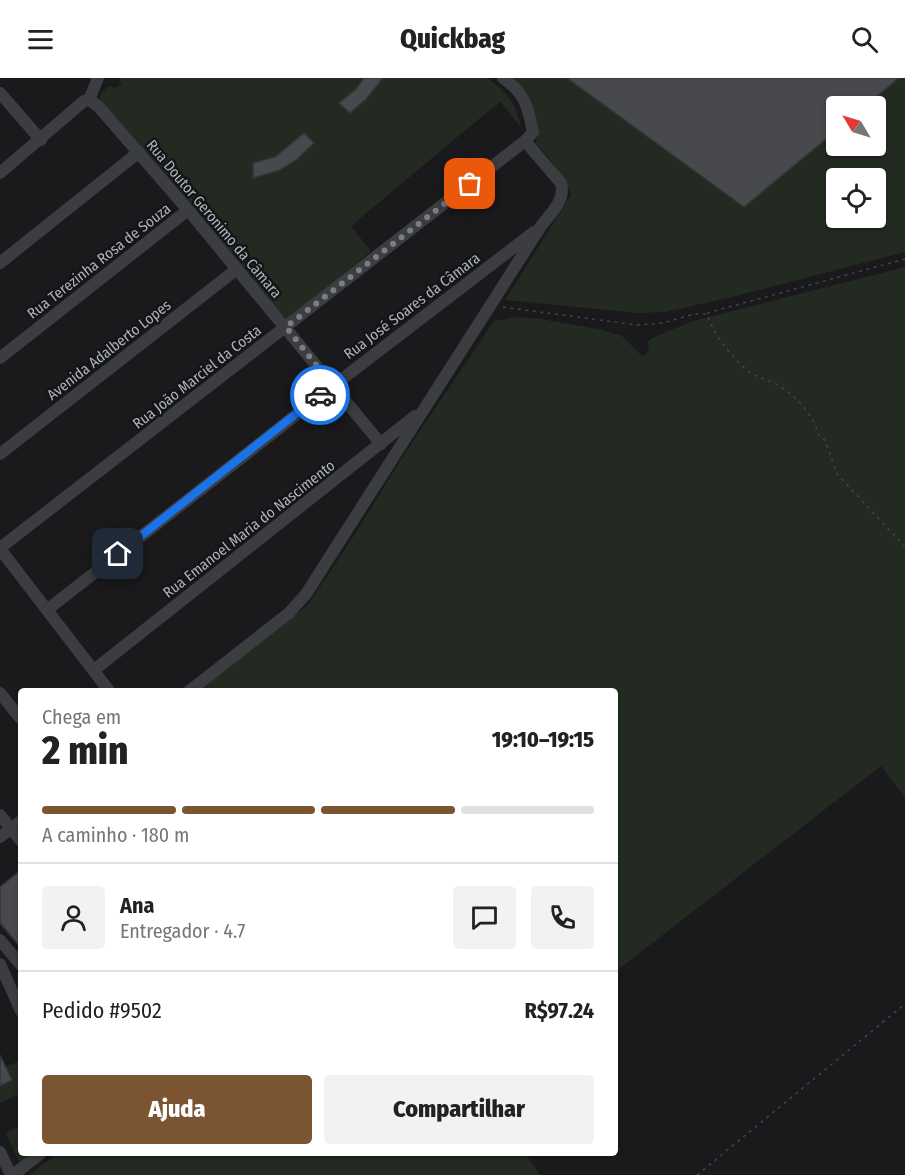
<!DOCTYPE html>
<html lang="pt">
<head>
<meta charset="utf-8">
<style>
	body { margin:0; font-family:"Fira Sans Condensed",sans-serif; background:#f2f2f2; color:#222; height:100vh; display:flex; flex-direction:column; font-size:22px; white-space:nowrap }
	* { box-sizing:border-box; margin:0 }
	p { font-size:20px; color:#767676 }
	.icon { flex:none; width:33px; height:33px; fill:none; stroke:currentColor; stroke-width:2; stroke-linecap:round; stroke-linejoin:round }
	.map { position:relative; flex:1; overflow:hidden }
	.drawer { position:absolute; left:18px; top:610px; width:600px; height:468px; display:flex; flex-direction:column; background:#fff; border-radius:6px; box-shadow:0 2px 4px #0004 }
	.drawer>* { flex:none }
	.needle { width:39px; rotate:308deg }
	.buttons { position:absolute; left:826px; top:18px; display:grid; gap:12px }
	.buttons a { display:grid; place-items:center; width:60px; height:60px; border-radius:6px; background:#fff; box-shadow:0 2px 4px #0004; font-size:30px }
	.pin { position:absolute; display:grid; place-items:center; width:51px; height:51px; color:#fff; margin:-26px; border-radius:12px; box-shadow:0 3px 9px #0006 }
	.courier { position:absolute; display:grid; place-items:center; width:60px; height:60px; margin:-30px; border:4px solid #1a73e8; border-radius:50%; background:#fff; color:#222; box-shadow:0 2px 8px #0007 }
	.overview em { font-style:normal; font-weight:800 }
	.overview div { display:flex; flex-direction:column-reverse }
	.overview { display:flex; align-items:center; justify-content:space-between; height:102px; padding:0 24px }
	h1 { font-size:39px; font-weight:800; line-height:45px }
	.bar { display:grid; grid-template-columns:repeat(4,1fr); gap:9px 6px; align-content:center; height:72px; padding:0 24px }
	.bar i { height:8px; border-radius:4px; background:#e0e0e0 }
	.bar .active { background:#7b5432 }
	.bar p { grid-column:span 4 }
	.line { display:flex; align-items:center; gap:15px; padding:0 24px; border-top:2px solid #e0e0e0 }
	.line div { flex:1 }
	.round { display:grid; place-items:center; flex:none; width:63px; height:63px; border-radius:6px; background:#f2f2f2 }
	.primary-button { display:flex; gap:12px; margin-top:auto; padding:12px 24px }
	.primary-button a { flex:1; height:69px; border-radius:6px; background:#7b5432; color:#fff; font-size:24px; font-weight:800; line-height:69px; text-align:center }
	.primary-button a+a { background:#f2f2f2; color:#222 }
	header { display:flex; justify-content:space-between; align-items:center; height:78px; padding:0 24px; background:#fff; font-size:27px; font-weight:800 }
	.map>svg:first-child { display:block }
</style>
</head>
<body>
<header><svg class="icon" aria-label="menu" viewBox="0 0 24 24"><path d="M4 6h16M4 12h16M4 18h16"/></svg>Quickbag<svg class="icon" aria-label="search" viewBox="0 0 24 24"><circle cx="10" cy="10" r="6"/><path d="M15 15l6 6"/></svg></header>
<div class="map">
<svg width="905" height="1097" viewBox="0 0 905 1097">
	<rect width="100%" height="100%" fill="#1a1a1c"/>
	<!-- green -->
	<g fill="#222a22" fill-rule="evenodd">
		<path d="M 119,0 L 488,0 C 506,14 517,26 521,49 L 500,24 L 479,41 L 351,148 L 371,173 L 289,241 L 285,240 L 100,23 C 99,16 104,12 109,8 L 115,10 L 122,6 Z"/>
		<path d="M 508,0 L 753,0 L 837,32 L 837,68 L 876,68 L 876,28 L 847,28 L 875,10 L 878,0 L 905,0 L 905,174 L 736,218 L 666,234 L 638,235 L 505,222 L 571,117 C 565,99 550,80 536,66 L 537,56 ZM 837,100 L 876,100 L 876,140 L 837,140 Z"/>
		<path d="M 905,189 L 905,720 L 881,688 L 615,894 L 615,614 L 197,614 L 308,527 L 355,456 L 405,375 L 494,243 L 517,239 L 541,241 L 603,252 L 622,258 L 643,279 L 649,272 L 647,264 L 654,259 L 693,243 Z"/>
		<path d="M 21,982 L 21,1020 L 19,1016 L 0,1025 L 0,1008 L 12,1002 L 6,989 Z"/>
		<path d="M 21,1047 L 21,1076 L 34,1076 L 23,1084 L 18,1082 L 6,1055 Z"/>
		<path d="M 57,1076 L 526,1076 L 540,1097 L 29,1097 Z"/>
	</g>
	<!-- building -->
	<g fill="#47494c" stroke="#343538" stroke-width="1.5">
		<path d="M 364,0 L 383,0 L 366,21 L 350,35 L 339,25 L 356,11 Z"/>
		<path d="M 567,0 L 899,0 L 865,28 L 837,28 L 837,52 L 744,129 Z"/>
		<path d="M 304,55 L 314,65 L 296,82 L 280,92 L 253,100 L 253,85 L 275,79 Z"/>
		<path d="M 21,792 L 21,870 L 0,845 L 0,809 Z"/>
		<path d="M 0,977 L 12,1002 L 0,1008 Z"/>
	</g>
	<g fill="none" stroke-linecap="round" stroke-linejoin="round">
		<!-- path -->
		<g stroke="#414448" stroke-width="1.5" stroke-dasharray="3 4.5" stroke-linecap="butt">
			<path d="M 503,229 L 637,247 L 663,245 L 694,236 L 707,236 C 714,257 731,279 748,293 C 756,299 765,301 774,305 C 793,314 814,337 819,358 L 825,362 L 837,396 L 905,469"/>
			<path d="M 707,235 L 905,181"/>
			<path d="M 697,1097 L 905,926"/>
		</g>
		<!-- minor -->
		<g stroke="#3b3d41" stroke-width="12">
			<path d="M 0,15 L 41,62"/>
			<path d="M 89,22 L 98,28 L 188,132 L 381,366"/>
			<path d="M 89,22 L 98,0"/>
			<path d="M 0,95 L 84,23 L 89,22"/>
			<path d="M 0,185 L 139,74"/>
			<path d="M 0,280 L 188,132"/>
			<path d="M 0,376 L 237,191"/>
			<path d="M 0,470 L 525,63 L 533,54 C 528,29 525,15 503,0"/>
			<path d="M 0,471 L 110,614"/>
			<path d="M 47,532 L 333,308 L 534,154"/>
			<path d="M 94,592 L 415,338"/>
			<path d="M 188,614 L 289,535 L 306,516 L 541,148 C 551,135 566,122 561,105 L 525,63"/>
			<path d="M 0,615 L 21,641"/>
			<path d="M 0,737 L 21,763"/>
			<path d="M 0,759 L 21,743"/>
			<path d="M 0,862 L 21,887"/>
			<path d="M 0,886 L 21,933"/>
			<path d="M 0,1074 L 11,1097"/>
			<path d="M 13,1097 L 40,1076"/>
		</g>
	</g>
	<g fill="none" stroke-linecap="round" stroke-linejoin="round">
		<!-- done -->
		<path stroke="#7a7e83" stroke-width="6" stroke-dasharray="0 10.8" d="M 320,317 L 333,308 L 286,249 L 470,106"/>
		<!-- route -->
		<path stroke="#1a73e8" stroke-width="8" d="M 118,476 L 320,317"/>
	</g>
	<g text-anchor="middle" stroke-width="5" stroke-linejoin="round" paint-order="stroke">
		<!-- street labels -->
		<g font-size="15" fill="#adb4bb" stroke="#151517">
			<text transform="translate(214 141) rotate(50)" y="5">Rua Doutor Geronimo da Câmara</text>
			<text transform="translate(99 183) rotate(-38)" y="5">Rua Terezinha Rosa de Souza</text>
			<text transform="translate(412 228) rotate(-37)" y="5">Rua José Soares da Câmara</text>
			<text transform="translate(109 272) rotate(-38)" y="5">Avenida Adalberto Lopes</text>
			<text transform="translate(197 299) rotate(-38)" y="5">Rua João Marciel da Costa</text>
			<text transform="translate(249 451) rotate(-38)" y="5">Rua Emanoel Maria do Nascimento</text>
		</g>
	</g>
</svg>
<div class="buttons">
<a><svg class="needle" viewBox="-14 -14 28 28"><path d="M0-13l5 13h-10z" fill="#e53935"/><path d="M0 13l5-13h-10z" fill="#767676"/></svg></a>
<a><svg class="icon" aria-label="locate" viewBox="0 0 24 24"><circle cx="12" cy="12" r="6"/><path d="M12 2v4M12 18v4M2 12h4M18 12h4"/></svg></a>
</div>
<div class="pin" style="left:470px;top:106px;background:#ea580c"><svg class="icon" aria-label="bag" viewBox="0 0 24 24"><path d="M5 8h14l-1 12H6zM9 8a3 3 0 0 1 6 0"/></svg></div>
<div class="pin" style="left:118px;top:476px;background:#1f2937"><svg class="icon" aria-label="home" viewBox="0 0 24 24"><path d="M3 11l9-7 9 7M6 9v11h12V9"/></svg></div>
<div class="courier" style="left:320px;top:317px"><svg class="icon" aria-label="car" viewBox="0 0 24 24"><path d="M5 17H2v-5l4-1 3-4h7l3 4 3 1v5h-3M9 17h6M6 11h13"/><circle cx="7" cy="17" r="2"/><circle cx="17" cy="17" r="2"/></svg></div>
<section class="drawer">
<div class="overview"><div><h1>2 min</h1><p>Chega em</p></div><em>19:10–19:15</em></div>
<div class="bar"><i class="active"></i><i class="active"></i><i class="active"></i><i></i><p>A caminho · 180 m</p></div>
<div class="line" style="height:108px"><a class="round"><svg class="icon" aria-label="person" viewBox="0 0 24 24"><circle cx="12" cy="8" r="4"/><path d="M4 21q1-7 8-7t8 7"/></svg></a><div><b>Ana</b><p>Entregador · 4.7</p></div><a class="round"><svg class="icon" aria-label="chat" viewBox="0 0 24 24"><path d="M4 5h16v11H9l-5 4z"/></svg></a><a class="round"><svg class="icon" aria-label="phone" viewBox="0 0 24 24"><path d="M5 4h4l2 5-3 2q2 4 5 5l2-3 5 2v4C11 20 4 13 5 4z"/></svg></a></div>
<div class="line" style="height:78px"><div>Pedido #9502</div><b>R$97.24</b></div>
<div class="primary-button"><a>Ajuda</a><a>Compartilhar</a></div>
</section>
</div>
</body>
</html>
